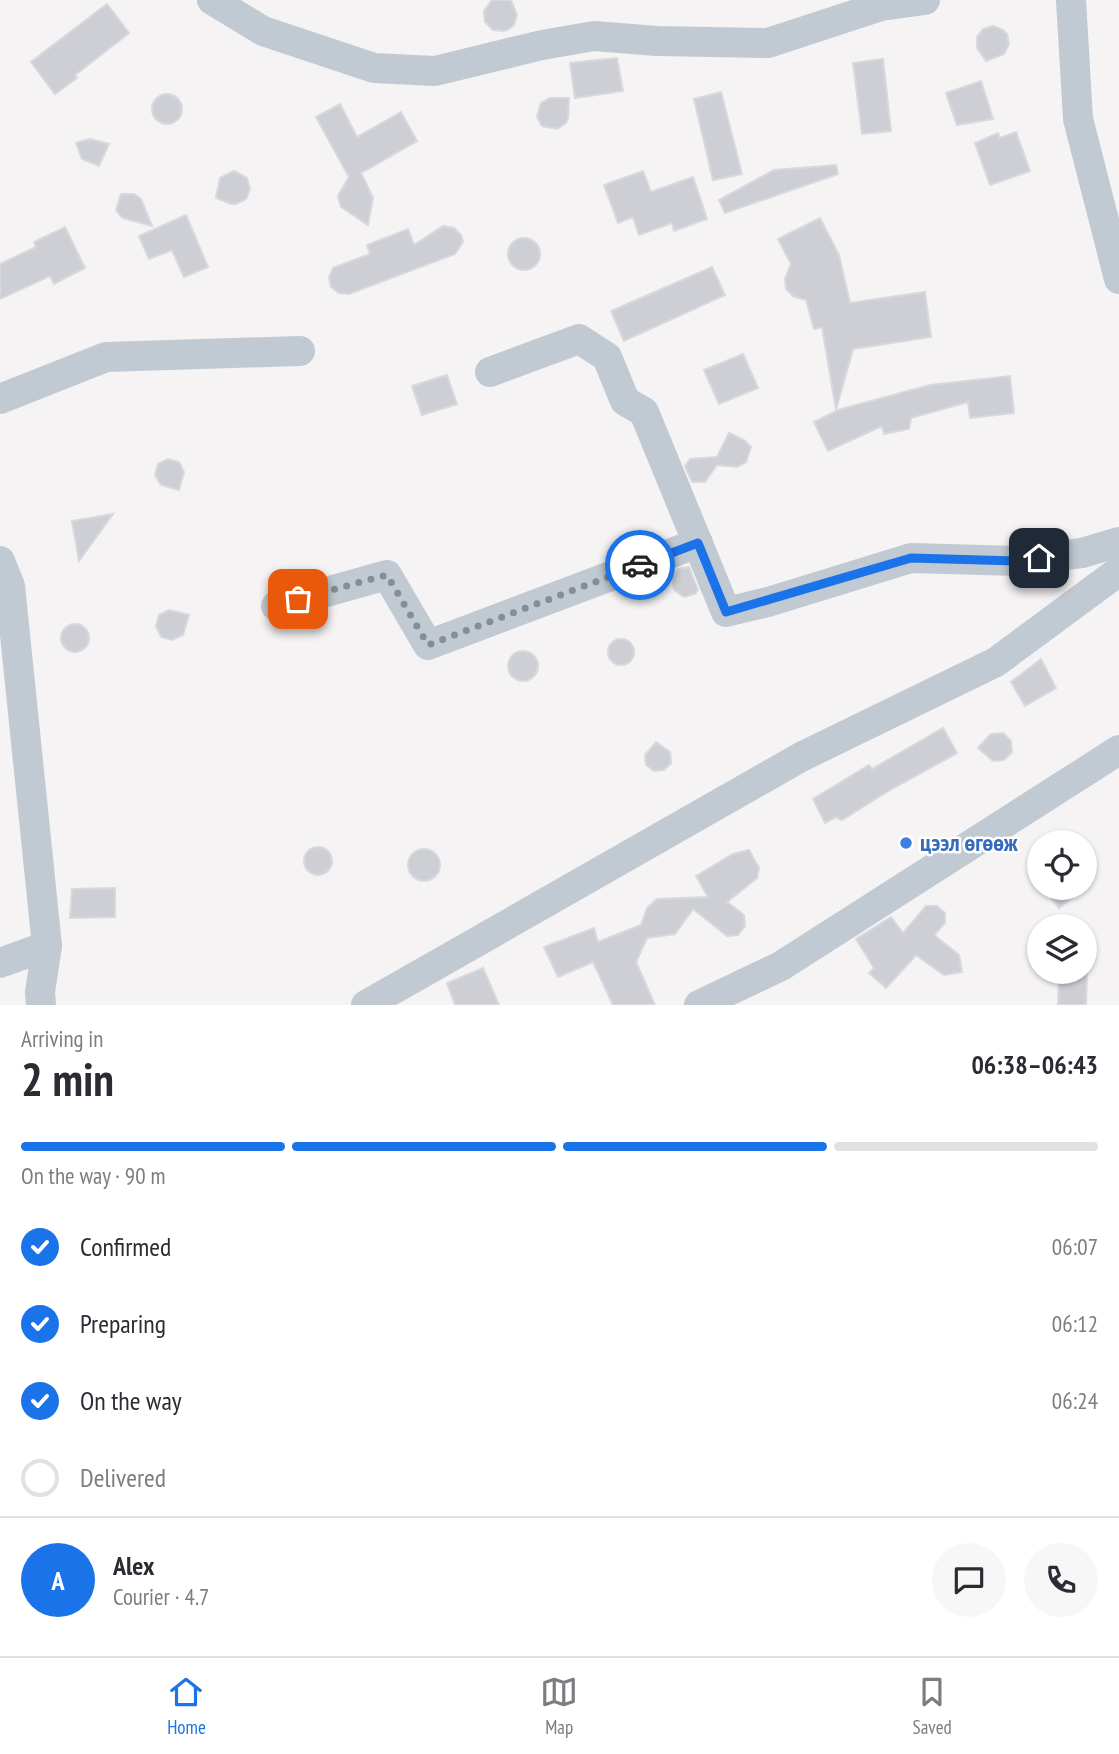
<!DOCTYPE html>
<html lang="en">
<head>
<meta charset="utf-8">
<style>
	body { margin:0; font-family:"PT Sans Narrow",sans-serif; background:#f7f7f7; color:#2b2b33; height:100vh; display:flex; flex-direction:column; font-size:26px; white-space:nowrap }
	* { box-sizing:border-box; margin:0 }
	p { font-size:23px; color:#7c7c81 }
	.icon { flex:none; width:38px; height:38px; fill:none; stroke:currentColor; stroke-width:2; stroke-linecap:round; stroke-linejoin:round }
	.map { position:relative; height:1005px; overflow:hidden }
	.panel { display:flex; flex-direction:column; background:#fff; flex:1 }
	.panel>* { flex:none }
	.fabs { position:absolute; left:1027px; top:830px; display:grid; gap:14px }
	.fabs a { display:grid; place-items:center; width:70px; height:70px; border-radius:50%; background:#fff; box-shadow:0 2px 5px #0004; font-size:35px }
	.pin { position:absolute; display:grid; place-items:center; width:60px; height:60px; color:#fff; margin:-30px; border-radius:14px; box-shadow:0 4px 10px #0006 }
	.courier { position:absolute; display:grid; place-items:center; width:70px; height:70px; margin:-35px; border:5px solid #1a73e8; border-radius:50%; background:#fff; color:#222; box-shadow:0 2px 9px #0007 }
	.head em { font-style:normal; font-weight:700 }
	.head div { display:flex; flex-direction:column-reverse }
	.head { display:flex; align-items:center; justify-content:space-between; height:119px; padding:0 21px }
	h1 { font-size:46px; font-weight:700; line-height:52px }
	.bar { display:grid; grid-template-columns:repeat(4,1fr); gap:10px 7px; align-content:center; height:84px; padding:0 21px }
	.bar i { height:9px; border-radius:5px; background:#e1e1e2 }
	.bar .active { background:#1a73e8 }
	.bar p { grid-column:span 4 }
	.line { display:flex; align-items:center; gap:18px; padding:0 21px; border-top:2px solid #e1e1e2 }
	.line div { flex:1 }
	.round { display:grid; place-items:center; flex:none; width:74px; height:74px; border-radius:37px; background:#f7f7f7 }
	ol { padding:0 21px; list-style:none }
	li { display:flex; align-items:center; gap:21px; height:77px }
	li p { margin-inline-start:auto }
	li .icon { padding:7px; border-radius:50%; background:#1a73e8; color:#fff; stroke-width:4 }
	li:last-child { color:#7c7c81 }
	li i { width:38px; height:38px; border:4px solid #e1e1e2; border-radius:50% }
	.tab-bar { display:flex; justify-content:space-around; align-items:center; height:98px; border-top:2px solid #e1e1e2; background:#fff; font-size:19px; color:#7c7c81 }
	.tab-bar a { display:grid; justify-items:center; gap:4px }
	.tab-bar .active { color:#1a73e8 }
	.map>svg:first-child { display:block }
</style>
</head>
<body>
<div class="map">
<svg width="1119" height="1005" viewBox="0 0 1119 1005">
	<rect width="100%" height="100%" fill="#f5f3f3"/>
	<!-- building -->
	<g fill="#cdcfd5" stroke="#d7d9de" stroke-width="2">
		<path d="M 492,0 L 511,0 L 517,15 L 514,25 L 509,29 L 504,31 L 493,30 L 485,22 L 484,11 Z"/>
		<path d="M 107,4 L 129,33 L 75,75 L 77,78 L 55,94 L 31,62 Z"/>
		<path d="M 993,26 L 1003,30 L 1007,34 L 1009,44 L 1004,54 L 986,61 L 977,48 L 977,37 L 983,29 Z"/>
		<path d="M 617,58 L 623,91 L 575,98 L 570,63 Z"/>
		<path d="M 883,59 L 891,131 L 862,134 L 853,63 Z"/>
		<path d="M 981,81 L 993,119 L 957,125 L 946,93 Z"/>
		<path d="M 721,92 L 742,174 L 713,180 L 694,99 Z"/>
		<circle cx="167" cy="109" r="15"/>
		<path d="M 550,98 L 569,98 L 568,118 L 566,123 L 557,129 L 542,126 L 537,117 L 541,103 Z"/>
		<path d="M 340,104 L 357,137 L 401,112 L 417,141 L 361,173 L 373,198 L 368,225 L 341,207 L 338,196 L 349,177 L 316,117 Z"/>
		<path d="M 1016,132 L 1030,171 L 990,185 L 975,143 L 998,133 L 1000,138 Z"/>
		<path d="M 90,139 L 109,144 L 99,166 L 82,159 L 76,143 Z"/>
		<path d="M 836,165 L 838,174 L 725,213 L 719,200 L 774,170 Z"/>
		<path d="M 234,171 L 247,178 L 250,189 L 246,199 L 236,204 L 231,204 L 216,198 L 220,178 Z"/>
		<path d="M 643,171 L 651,192 L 693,177 L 707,219 L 674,231 L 672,223 L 639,235 L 633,217 L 618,223 L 604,185 Z"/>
		<path d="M 121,194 L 134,194 L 141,199 L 152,226 L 123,218 L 120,215 L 116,210 Z"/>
		<path d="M 186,215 L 208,267 L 184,277 L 172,250 L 149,259 L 139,236 Z"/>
		<path d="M 820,218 L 839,255 L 850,303 L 925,292 L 931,337 L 853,349 L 836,410 L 822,327 L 814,329 L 806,300 L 793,296 L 786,289 L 785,279 L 791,264 L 778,239 Z"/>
		<path d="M 443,226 L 454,228 L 461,235 L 463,242 L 455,254 L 349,294 L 339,293 L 331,287 L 329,277 L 333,268 L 370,254 L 367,245 L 408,229 L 414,245 Z"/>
		<path d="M 65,227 L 85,268 L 54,284 L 50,276 L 0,299 L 0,264 L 36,247 L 34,242 Z"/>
		<circle cx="524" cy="254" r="16"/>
		<path d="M 712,267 L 725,295 L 624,341 L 611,311 Z"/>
		<path d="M 743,354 L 758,388 L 719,404 L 704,370 Z"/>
		<path d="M 447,375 L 457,404 L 422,415 L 412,386 Z"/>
		<path d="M 1010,376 L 1014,413 L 970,418 L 968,402 L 911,418 L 909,429 L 884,434 L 882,426 L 828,451 L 814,422 L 838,410 L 930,385 Z"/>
		<path d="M 729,433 L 744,440 L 751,447 L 746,462 L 737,467 L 717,465 L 705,482 L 692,482 L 685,466 L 690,459 L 717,457 Z"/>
		<path d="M 168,459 L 179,462 L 184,472 L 179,490 L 161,485 L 155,475 L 158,464 Z"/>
		<path d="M 113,514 L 79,561 L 72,521 Z"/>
		<path d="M 689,567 L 698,590 L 695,594 L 684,597 L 674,590 L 672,579 L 678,569 Z"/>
		<path d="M 169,610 L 189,615 L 183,635 L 172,640 L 161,637 L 156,626 L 159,615 Z"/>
		<circle cx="75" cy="638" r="14"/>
		<circle cx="621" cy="652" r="13"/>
		<circle cx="523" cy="666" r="15"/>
		<path d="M 1041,659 L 1056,688 L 1025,706 L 1011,682 Z"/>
		<path d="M 943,728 L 957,753 L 885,793 L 842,820 L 836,817 L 825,823 L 813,799 L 869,765 L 872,769 Z"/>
		<path d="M 1003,733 L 1011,741 L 1012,752 L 1004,760 L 993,761 L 978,748 L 991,734 Z"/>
		<path d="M 656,742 L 670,752 L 671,763 L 664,770 L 654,771 L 646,765 L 645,755 Z"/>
		<circle cx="318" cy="861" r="14"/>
		<circle cx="424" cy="865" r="16"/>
		<path d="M 749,850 L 759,868 L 757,878 L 727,902 L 744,915 L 745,926 L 738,935 L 727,936 L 693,909 L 675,934 L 647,938 L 636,962 L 655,1005 L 613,1005 L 593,962 L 558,977 L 544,947 L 594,928 L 598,942 L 641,925 L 647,908 L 657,899 L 708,897 L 696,876 L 733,854 Z"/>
		<path d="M 1043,887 L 1082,887 L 1083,889 L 1059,908 Z"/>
		<path d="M 115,888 L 115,917 L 70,918 L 72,889 Z"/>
		<path d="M 926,906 L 937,906 L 945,913 L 945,923 L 934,935 L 959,955 L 962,972 L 944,975 L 916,955 L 886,988 L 869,973 L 874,968 L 856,939 L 891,917 L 903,933 Z"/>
		<path d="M 483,968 L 499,1005 L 455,1005 L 447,983 Z"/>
		<path d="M 1059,971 L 1087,971 L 1086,1005 L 1058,1005 Z"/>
	</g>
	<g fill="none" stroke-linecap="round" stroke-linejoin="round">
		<!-- street -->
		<g stroke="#c1cad2" stroke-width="30">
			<path d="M 212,0 L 263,31 L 374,68 L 435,71 L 542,45 L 594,36 L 657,41 L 768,43 L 881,6 L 925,0"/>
			<path d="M 1071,0 L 1078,119 L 1119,279"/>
			<path d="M 490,372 L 579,339 L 607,357 L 625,401 L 644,412 L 726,612 L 768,602 L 911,558 L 1017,561 L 1082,553 L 1119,542"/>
			<path d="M 0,399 L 106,357 L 300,351"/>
			<path d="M 0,561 L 10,586 L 47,946 L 40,992 L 41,1005"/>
			<path d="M 276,606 L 387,575 L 428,645 L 698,543"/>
			<path d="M 0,963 L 47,946"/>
			<path d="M 366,1005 L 801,757 L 996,662 L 1119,571"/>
			<path d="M 699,1005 L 781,966 L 1119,750"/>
		</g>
	</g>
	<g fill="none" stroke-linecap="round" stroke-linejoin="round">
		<!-- done -->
		<path stroke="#868d94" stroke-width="7" stroke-dasharray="0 12.6" d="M 298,599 L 387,575 L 428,645 L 640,565"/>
		<!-- route -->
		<path stroke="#1a73e8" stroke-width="9" d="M 640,565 L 698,543 L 726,612 L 911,558 L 1017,561 L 1039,558"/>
	</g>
	<!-- markers -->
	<circle fill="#3f7fe0" stroke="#fff" stroke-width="2.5" cx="906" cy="843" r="7"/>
	<g text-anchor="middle" stroke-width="5" stroke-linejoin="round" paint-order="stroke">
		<!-- shop labels -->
		<g font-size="24" font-weight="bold" fill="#366cbe" stroke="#fff" text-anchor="start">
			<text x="920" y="851">цээл өгөөж</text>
		</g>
	</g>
</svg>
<div class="fabs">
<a><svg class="icon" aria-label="locate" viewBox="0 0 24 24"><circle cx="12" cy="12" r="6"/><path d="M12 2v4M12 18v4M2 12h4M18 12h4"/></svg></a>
<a><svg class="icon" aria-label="layers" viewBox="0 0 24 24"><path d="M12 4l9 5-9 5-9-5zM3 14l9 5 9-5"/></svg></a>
</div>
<div class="pin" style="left:298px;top:599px;background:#ea580c"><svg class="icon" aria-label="bag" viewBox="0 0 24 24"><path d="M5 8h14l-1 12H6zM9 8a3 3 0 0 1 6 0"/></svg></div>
<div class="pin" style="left:1039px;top:558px;background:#1f2937"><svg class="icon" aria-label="home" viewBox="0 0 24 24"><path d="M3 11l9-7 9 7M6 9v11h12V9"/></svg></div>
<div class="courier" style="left:640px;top:565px"><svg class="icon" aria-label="car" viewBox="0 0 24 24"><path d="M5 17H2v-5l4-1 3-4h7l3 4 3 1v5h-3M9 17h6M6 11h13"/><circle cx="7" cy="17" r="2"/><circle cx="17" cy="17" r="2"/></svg></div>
</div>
<section class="panel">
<div class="head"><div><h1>2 min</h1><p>Arriving in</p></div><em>06:38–06:43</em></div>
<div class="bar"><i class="active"></i><i class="active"></i><i class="active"></i><i></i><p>On the way · 90 m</p></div>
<ol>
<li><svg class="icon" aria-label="check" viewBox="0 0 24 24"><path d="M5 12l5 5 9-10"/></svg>Confirmed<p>06:07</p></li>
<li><svg class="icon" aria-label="check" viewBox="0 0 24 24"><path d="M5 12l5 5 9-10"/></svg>Preparing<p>06:12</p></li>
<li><svg class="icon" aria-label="check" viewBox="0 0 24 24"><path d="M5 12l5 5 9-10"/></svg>On the way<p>06:24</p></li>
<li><i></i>Delivered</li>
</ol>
<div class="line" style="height:126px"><b class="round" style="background:#1a73e8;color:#fff">A</b><div><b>Alex</b><p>Courier · 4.7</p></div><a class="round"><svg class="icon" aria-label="chat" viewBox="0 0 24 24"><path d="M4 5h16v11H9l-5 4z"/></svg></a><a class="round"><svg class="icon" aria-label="phone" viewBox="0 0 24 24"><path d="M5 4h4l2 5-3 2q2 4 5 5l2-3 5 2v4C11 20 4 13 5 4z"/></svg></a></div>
</section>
<nav class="tab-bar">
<a class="active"><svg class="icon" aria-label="home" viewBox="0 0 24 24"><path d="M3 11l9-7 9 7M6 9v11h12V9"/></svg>Home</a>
<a><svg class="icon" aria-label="map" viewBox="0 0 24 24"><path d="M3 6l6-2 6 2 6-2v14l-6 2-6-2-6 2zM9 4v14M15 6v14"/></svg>Map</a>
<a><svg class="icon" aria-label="saved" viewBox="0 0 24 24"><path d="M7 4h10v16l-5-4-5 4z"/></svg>Saved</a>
</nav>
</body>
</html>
